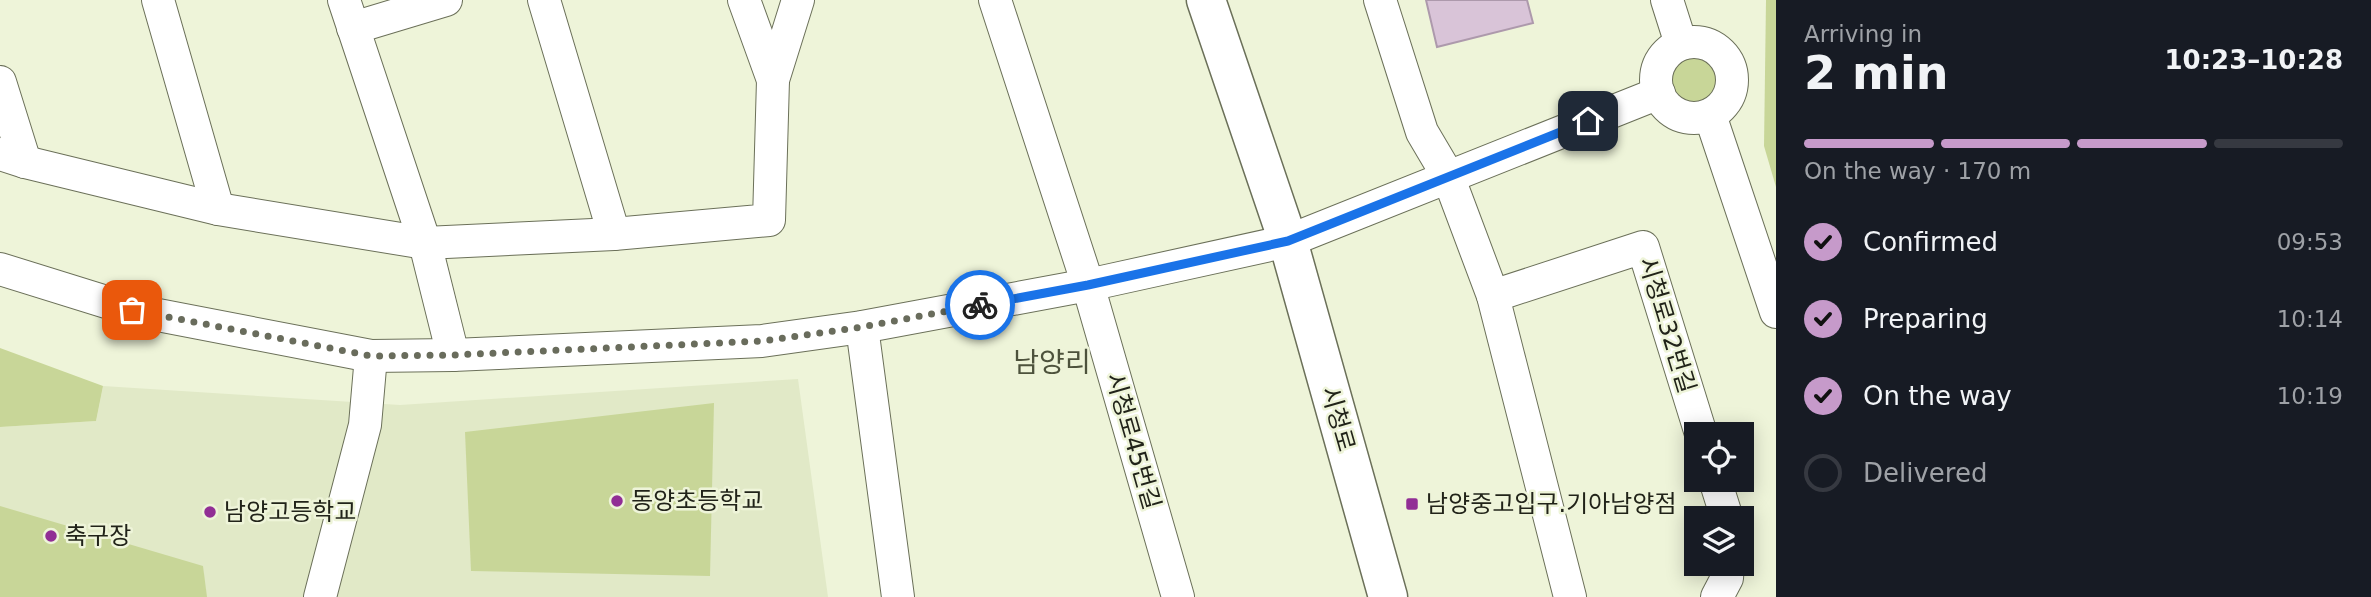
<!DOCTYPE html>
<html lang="en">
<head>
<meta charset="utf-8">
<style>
	body { margin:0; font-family:"DejaVu Sans","Noto Sans KR",sans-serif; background:#242831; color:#f1f3f6; height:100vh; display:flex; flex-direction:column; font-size:26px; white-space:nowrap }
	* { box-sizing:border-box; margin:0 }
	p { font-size:23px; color:#9ea1a6 }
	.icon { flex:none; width:38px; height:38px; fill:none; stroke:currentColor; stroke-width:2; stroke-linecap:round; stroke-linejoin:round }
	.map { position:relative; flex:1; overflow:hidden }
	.details { display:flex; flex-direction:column; background:#171b24; width:595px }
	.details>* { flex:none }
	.tools { position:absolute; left:1684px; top:422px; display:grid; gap:14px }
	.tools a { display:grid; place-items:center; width:70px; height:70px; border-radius:0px; background:#171b24; box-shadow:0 4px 18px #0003; font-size:35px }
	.pin { position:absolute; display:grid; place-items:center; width:60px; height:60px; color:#fff; margin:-30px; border-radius:14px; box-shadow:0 4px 10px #0006 }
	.courier { position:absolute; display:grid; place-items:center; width:70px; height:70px; margin:-35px; border:5px solid #1a73e8; border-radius:50%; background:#fff; color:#222; box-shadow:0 2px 9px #0007 }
	.headline em { font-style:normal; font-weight:700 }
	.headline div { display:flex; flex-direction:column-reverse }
	.headline { display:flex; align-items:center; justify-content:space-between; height:119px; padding:0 28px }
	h1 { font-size:46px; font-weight:700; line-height:52px }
	.bar { display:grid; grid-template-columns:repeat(4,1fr); gap:10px 7px; align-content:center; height:84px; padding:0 28px }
	.bar i { height:9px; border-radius:5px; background:#363941 }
	.bar .active { background:#c69aca }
	.bar p { grid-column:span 4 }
	ol { padding:0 28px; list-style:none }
	li { display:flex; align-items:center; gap:21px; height:77px }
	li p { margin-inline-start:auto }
	li .icon { padding:7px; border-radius:50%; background:#c69aca; color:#111; stroke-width:4 }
	li:last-child { color:#9ea1a6 }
	li i { width:38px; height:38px; border:4px solid #363941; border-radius:50% }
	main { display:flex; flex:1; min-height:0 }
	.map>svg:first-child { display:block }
</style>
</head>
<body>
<main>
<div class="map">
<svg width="1776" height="597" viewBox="0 0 1776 597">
	<rect width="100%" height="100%" fill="#eef4d9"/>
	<!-- built -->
	<path fill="#e1e9c7" d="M 798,379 L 828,597 L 0,597 L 0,427 L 96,421 L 103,386 L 400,405 Z"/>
	<!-- green -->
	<g fill="#c8d698">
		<path d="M 1766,0 L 1776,0 L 1776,187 L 1764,146 Z"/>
		<circle cx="1694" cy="80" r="24"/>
		<path d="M 0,348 L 103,386 L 96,421 L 0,427 Z"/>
		<path d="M 714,403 L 710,576 L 471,571 L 465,432 Z"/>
		<path d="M 0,506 L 203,566 L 207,597 L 0,597 Z"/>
	</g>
	<!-- building -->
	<path fill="#d9c4d8" stroke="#ad99ac" stroke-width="2" d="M 1426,0 L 1527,0 L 1533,23 L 1437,47 Z"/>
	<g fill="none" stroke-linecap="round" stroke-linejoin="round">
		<defs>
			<g id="minor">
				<path d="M 158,0 L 218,209"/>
				<path d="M 344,0 L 425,243 L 453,355"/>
				<path d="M 544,0 L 614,234"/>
				<path d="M 744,0 L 773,80"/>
				<path d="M 995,0 L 1088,285 L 1178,597"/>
				<path d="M 1380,0 L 1422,132 L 1448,176 L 1493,296 L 1570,597"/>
				<path d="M 1667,0 L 1681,44"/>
				<path d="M 353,28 L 446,0"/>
				<circle cx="1694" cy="80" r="38"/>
				<path d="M 0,82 L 25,162"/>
				<path d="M 1710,115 L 1776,312"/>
				<path d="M 0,154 L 25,162 L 218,209 L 425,243 L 614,234 L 769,220 L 773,80 L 798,0"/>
				<path d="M 0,269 L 132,310 L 371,356 L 453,355 L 762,341 L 862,327 L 1088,285 L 1288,241 L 1659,93"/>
				<path d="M 1493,296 L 1643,247 L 1701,434"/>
				<path d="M 862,327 L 898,597"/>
				<path d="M 1715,480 L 1727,518"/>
				<path d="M 320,597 L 365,425 L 371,356"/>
				<path d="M 1717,597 L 1727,578 L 1728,564"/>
			</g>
			<path id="major" d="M 1206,0 L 1288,241 L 1388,597"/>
		</defs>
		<!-- minor casing -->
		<use href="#minor" stroke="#6b7059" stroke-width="34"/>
		<!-- major casing -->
		<use href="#major" stroke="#6b7059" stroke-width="41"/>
		<!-- minor -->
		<use href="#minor" stroke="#fff" stroke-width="32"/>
		<!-- major -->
		<use href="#major" stroke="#fff" stroke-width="38"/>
	</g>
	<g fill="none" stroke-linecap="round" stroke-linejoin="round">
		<!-- done -->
		<path stroke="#696c5c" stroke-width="7" stroke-dasharray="0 12.6" d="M 132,310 L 371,356 L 453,355 L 762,341 L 862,327 L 980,305"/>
		<!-- route -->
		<path stroke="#1a73e8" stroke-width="9" d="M 980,305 L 1088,285 L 1288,241 L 1588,121"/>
	</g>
	<!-- markers -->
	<g fill="#912e95" stroke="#eef4d9" stroke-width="2.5">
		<circle cx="617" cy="501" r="7"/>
		<rect x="1405" y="497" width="14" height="14" rx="3.5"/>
		<circle cx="210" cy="512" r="7"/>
		<circle cx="51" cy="536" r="7"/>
	</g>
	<g text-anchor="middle" stroke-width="5" stroke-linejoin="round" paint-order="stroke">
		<!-- street labels -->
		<g font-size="24" fill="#212319" stroke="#eef4d9">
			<text transform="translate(1667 325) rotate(73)" y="8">시청로32번길</text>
			<text transform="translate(1338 419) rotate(74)" y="8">시청로</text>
			<text transform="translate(1133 441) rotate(74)" y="8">시청로45번길</text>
		</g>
		<!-- poi labels -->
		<g font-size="24" fill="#212319" stroke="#eef4d9" text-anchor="start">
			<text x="631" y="509">동양초등학교</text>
			<text x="1426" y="512">남양중고입구.기아남양점</text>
			<text x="224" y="520">남양고등학교</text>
			<text x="65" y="544">축구장</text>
		</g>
		<!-- quarter labels -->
		<g font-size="28" fill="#4d523c" stroke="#eef4d9">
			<text x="1052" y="372">남양리</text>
		</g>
	</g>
</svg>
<div class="tools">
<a><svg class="icon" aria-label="locate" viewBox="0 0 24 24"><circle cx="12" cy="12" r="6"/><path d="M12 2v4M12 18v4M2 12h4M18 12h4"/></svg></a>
<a><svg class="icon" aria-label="layers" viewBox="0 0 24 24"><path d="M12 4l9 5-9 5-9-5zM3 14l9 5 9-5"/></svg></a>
</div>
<div class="pin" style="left:132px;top:310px;background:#ea580c"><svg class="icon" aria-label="bag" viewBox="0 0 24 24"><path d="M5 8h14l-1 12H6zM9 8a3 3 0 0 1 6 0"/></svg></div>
<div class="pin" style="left:1588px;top:121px;background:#1f2937"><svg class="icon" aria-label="home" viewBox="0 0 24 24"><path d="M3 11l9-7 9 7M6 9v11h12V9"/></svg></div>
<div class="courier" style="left:980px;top:305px"><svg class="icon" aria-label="bike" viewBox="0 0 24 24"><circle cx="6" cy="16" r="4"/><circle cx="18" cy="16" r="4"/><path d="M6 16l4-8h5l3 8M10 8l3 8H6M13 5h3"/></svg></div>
</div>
<section class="details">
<div class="headline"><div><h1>2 min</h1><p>Arriving in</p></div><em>10:23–10:28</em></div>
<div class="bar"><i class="active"></i><i class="active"></i><i class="active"></i><i></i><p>On the way · 170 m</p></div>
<ol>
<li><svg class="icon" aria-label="check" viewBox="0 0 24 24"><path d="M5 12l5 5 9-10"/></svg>Confirmed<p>09:53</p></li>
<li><svg class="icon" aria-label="check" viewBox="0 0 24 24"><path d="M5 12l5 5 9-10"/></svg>Preparing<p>10:14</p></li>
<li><svg class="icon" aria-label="check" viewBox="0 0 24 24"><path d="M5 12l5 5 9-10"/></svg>On the way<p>10:19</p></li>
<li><i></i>Delivered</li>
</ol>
</section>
</main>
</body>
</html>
